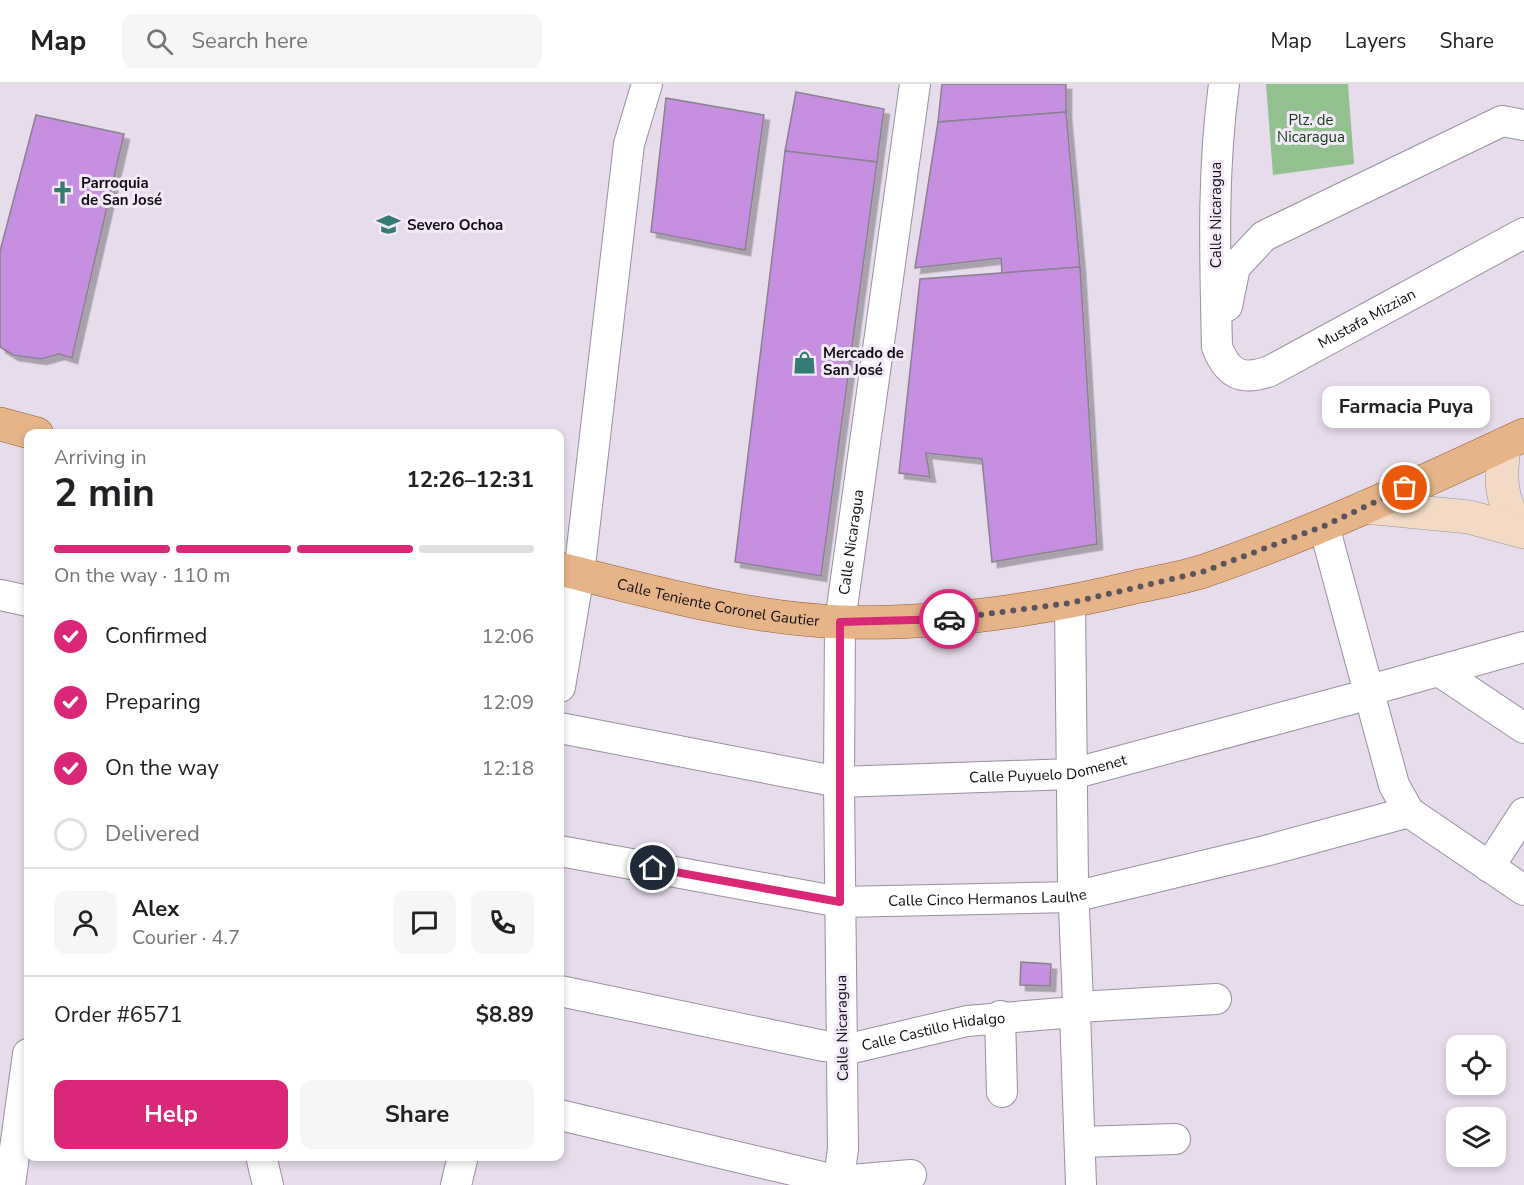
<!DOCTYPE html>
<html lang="en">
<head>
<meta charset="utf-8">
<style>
	body { margin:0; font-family:"Nunito Sans",sans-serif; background:#f6f6f6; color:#202124; height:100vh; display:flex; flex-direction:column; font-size:22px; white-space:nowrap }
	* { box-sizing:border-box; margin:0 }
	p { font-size:20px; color:#757577 }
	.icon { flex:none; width:33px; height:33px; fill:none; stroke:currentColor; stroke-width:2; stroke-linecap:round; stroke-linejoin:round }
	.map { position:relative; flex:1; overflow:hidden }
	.details { position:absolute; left:24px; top:345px; width:540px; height:732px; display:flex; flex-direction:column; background:#fff; border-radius:12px; box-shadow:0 3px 9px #0003 }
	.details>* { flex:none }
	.buttons { position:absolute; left:1446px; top:951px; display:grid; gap:12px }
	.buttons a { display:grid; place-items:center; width:60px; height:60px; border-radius:12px; background:#fff; box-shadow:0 3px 9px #0003; font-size:30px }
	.pin { position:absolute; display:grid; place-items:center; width:51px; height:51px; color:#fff; margin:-26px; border:3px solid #fff; border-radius:50%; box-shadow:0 2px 6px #0007 }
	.courier { position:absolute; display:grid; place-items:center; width:60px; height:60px; margin:-30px; border:4px solid #db2777; border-radius:50%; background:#fff; color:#222; box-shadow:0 2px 8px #0007 }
	.bubble { position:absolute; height:42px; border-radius:12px; background:#fff; box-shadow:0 3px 9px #0003; font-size:20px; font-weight:700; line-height:42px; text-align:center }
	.overview em { font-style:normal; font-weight:700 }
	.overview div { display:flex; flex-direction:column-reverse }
	.overview { display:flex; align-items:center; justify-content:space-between; height:102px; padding:0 30px }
	h1 { font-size:39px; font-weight:700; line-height:45px }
	.bar { display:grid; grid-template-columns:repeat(4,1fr); gap:9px 6px; align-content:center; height:72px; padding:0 30px }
	.bar i { height:8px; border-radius:4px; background:#e0e0e0 }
	.bar .on { background:#db2777 }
	.bar p { grid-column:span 4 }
	.line { display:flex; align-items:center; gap:15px; padding:0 30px; border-top:2px solid #e0e0e0 }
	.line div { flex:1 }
	.round { display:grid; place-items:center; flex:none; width:63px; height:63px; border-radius:12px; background:#f6f6f6 }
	ol { padding:0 30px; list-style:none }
	li { display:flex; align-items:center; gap:18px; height:66px }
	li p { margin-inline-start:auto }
	li .icon { padding:6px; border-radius:50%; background:#db2777; color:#fff; stroke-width:4 }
	li:last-child { color:#757577 }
	li i { width:33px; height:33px; border:3px solid #e0e0e0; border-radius:50% }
	.action { display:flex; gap:12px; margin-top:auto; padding:12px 30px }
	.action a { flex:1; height:69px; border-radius:12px; background:#db2777; color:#fff; font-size:24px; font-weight:700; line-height:69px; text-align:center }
	.action a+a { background:#f6f6f6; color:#202124 }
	header { display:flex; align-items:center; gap:36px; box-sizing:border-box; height:84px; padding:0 30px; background:#fff; border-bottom:2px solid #e0e0e0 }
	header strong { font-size:28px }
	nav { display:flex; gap:33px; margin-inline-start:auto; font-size:21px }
	.search { width:420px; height:54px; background:#f6f6f6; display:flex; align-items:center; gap:15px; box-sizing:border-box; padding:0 21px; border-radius:12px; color:#757577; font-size:22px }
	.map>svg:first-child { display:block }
</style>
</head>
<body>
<header>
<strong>Map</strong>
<div class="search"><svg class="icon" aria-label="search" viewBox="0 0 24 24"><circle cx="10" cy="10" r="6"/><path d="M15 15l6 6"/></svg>Search here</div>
<nav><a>Map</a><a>Layers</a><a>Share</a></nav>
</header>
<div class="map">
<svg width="1524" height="1101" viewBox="0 0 1524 1101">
	<defs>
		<filter id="shadow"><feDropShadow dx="5.5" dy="5.5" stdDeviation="0" flood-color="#0004"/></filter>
	</defs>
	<rect width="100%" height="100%" fill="#e6dceb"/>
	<!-- green -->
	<path fill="#92c08f" d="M 1266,0 L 1348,0 L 1354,80 L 1273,91 Z"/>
	<!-- building -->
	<g fill="#c68fdf" stroke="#8a818f" stroke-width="1.5" filter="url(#shadow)">
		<path d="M 942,0 L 1066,0 L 1066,28 L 938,38 Z"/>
		<path d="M 796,8 L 884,25 L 877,78 L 785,67 Z"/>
		<path d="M 666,14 L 764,31 L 745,166 L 651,148 Z"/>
		<path d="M 1066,28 L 1080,183 L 1002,189 L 1001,174 L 915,184 L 938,38 Z"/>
		<path d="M 36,31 L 124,50 L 72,274 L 59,270 L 41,275 L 13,271 L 0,263 L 0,167 Z"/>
		<path d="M 785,67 L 877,78 L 821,492 L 735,478 Z"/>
		<path d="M 1080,183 L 1097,460 L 992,478 L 982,375 L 926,369 L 930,393 L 899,389 L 920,195 Z"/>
		<path d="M 1021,878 L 1051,880 L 1050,902 L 1020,901 Z"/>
	</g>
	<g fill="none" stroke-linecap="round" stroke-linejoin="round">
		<defs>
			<g id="minor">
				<path id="s1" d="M 1224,0 C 1212,88 1215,174 1217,263 C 1228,291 1242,297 1270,287 L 1524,149"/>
				<path d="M 1227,222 L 1235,183 L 1264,152 L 1502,37 L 1524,41"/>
				<path d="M 1324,442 L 1394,701 L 1409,728 L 1524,806"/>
				<path d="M 0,511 L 28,517"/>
				<path d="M 1439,587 L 1524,644"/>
				<path d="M 560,603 L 579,490 L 629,60 L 647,0"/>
				<path id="s2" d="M 560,644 L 839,698 L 1072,690 L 1370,610 L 1381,603 L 1524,563"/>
				<path id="s3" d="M 560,767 L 840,818 L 1073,813 L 1265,767 L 1409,728"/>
				<path d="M 1489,783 L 1524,729"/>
				<path id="s4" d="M 560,907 L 824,962 L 853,964 L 967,937 L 1075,928 L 1078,918 L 1073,800 L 1070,519"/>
				<path d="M 1078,923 L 1216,915"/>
				<path d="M 1075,928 L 1081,1101"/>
				<path d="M 1000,932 L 1002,1008"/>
				<path d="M 560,1031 L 839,1097 L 911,1091"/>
				<path d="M 1080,1058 L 1175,1055"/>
				<path d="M 261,1072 L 268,1101"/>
				<path d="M 10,1101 L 28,970"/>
				<path d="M 456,1101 L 463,1072"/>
				<path id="s5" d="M 838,1101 L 843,1065 L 839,698 L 840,538 L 915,0"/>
			</g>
			<g id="secondary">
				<path d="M 1504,360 C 1500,397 1500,413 1518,445"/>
				<path d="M 1365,423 L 1469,433 L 1524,448"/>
			</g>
			<g id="primary">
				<path d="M 0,340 L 37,350"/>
				<path id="s6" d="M 560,485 C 648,507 750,535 841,538 C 940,541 1040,526 1135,503 C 1158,498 1182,494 1204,487 C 1313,449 1419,400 1524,351"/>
			</g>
		</defs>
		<!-- minor casing -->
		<use href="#minor" stroke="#998f9d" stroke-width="32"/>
		<!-- secondary casing -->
		<use href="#secondary" stroke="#998f9d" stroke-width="34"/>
		<!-- primary casing -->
		<use href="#primary" stroke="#8f5a2c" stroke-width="34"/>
		<!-- minor -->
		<use href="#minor" stroke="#fff" stroke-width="30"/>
		<!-- secondary -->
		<use href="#secondary" stroke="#f2dac4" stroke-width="33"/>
		<!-- primary -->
		<use href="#primary" stroke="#e5b589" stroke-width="33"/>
	</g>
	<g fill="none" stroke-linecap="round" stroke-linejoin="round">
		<!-- done -->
		<path stroke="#5a555d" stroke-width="6" stroke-dasharray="0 10.8" d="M 949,535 L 1070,519 L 1202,488 L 1324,442 L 1405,404"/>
		<!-- route -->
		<path stroke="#db2777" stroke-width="8" d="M 653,784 L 840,818 L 840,538 L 949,535"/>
	</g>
	<!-- icons -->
	<defs>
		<symbol id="church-bare" viewBox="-9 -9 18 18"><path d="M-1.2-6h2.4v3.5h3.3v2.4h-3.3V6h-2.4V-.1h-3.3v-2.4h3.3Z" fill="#357c74" stroke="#f4e9f9" stroke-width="2.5" paint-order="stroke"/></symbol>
		<symbol id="school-bare" viewBox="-9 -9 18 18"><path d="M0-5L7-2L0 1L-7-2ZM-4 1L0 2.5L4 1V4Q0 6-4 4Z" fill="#357c74" stroke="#f4e9f9" stroke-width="2.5" paint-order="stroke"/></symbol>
		<symbol id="shop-bare" viewBox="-9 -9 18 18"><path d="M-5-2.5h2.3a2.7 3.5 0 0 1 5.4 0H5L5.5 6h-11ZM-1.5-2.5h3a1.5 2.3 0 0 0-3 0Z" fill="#357c74" stroke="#f4e9f9" stroke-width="2.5" paint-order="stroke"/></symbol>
	</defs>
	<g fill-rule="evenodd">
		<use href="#church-bare" x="46" y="92" width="33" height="33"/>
		<use href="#school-bare" x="372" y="124" width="33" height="33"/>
		<use href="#shop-bare" x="788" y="262" width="33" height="33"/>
	</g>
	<g text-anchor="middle" stroke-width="6" stroke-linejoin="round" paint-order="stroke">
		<!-- park labels -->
		<g font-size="15" fill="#0a3c0a" stroke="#f4e9f9">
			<text x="1311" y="41">Plz. de<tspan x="1311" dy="17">Nicaragua</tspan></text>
		</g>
		<!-- poi labels -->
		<g font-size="15" font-weight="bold" fill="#0f0c11" stroke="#f4e9f9" text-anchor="start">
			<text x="81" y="104">Parroquia<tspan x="81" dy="17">de San José</tspan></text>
			<text x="407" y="146">Severo Ochoa</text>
			<text x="823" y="274">Mercado de<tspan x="823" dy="17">San José</tspan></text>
		</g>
		<!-- street labels -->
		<g font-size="15" fill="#0f0c11" stroke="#f4e9f9">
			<text transform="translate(1216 131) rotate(-90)" y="5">Calle Nicaragua</text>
			<text dy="5" stroke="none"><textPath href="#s1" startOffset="441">Mustafa Mizzian</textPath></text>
			<text dy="5" stroke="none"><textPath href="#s5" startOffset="644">Calle Nicaragua</textPath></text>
			<text dy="5" stroke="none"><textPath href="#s6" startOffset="162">Calle Teniente Coronel Gautier</textPath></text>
			<text dy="5" stroke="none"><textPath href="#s2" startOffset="494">Calle Puyuelo Domenet</textPath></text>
			<text dy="5" stroke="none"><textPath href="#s3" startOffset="432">Calle Cinco Hermanos Laulhe</textPath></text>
			<text transform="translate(842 944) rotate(-91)" y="5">Calle Nicaragua</text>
			<text dy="5" stroke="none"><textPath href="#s4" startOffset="381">Calle Castillo Hidalgo</textPath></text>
		</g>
	</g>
</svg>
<div class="buttons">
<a><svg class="icon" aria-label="locate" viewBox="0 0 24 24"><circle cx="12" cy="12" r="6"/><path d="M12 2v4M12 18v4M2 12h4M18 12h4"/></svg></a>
<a><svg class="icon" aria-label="layers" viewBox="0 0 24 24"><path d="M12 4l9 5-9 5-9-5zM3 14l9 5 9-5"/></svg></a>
</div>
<div class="pin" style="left:1405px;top:404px;background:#ea580c"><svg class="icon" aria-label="bag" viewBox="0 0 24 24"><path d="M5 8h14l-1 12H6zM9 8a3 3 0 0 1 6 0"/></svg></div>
<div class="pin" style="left:653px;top:784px;background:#1f2937"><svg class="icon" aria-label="home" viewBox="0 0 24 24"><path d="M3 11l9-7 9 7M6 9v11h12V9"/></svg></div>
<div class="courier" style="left:949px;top:535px"><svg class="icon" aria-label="car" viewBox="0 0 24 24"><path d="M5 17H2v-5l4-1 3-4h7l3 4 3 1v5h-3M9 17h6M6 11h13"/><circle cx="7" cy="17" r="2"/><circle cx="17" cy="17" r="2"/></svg></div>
<div class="bubble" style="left:1322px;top:302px;width:168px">Farmacia Puya</div>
<section class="details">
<div class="overview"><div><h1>2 min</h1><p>Arriving in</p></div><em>12:26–12:31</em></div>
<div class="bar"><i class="on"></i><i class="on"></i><i class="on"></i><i></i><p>On the way · 110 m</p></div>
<ol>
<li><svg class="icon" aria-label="check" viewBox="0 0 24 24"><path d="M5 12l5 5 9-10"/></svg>Confirmed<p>12:06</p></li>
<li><svg class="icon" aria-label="check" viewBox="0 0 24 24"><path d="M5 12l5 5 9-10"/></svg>Preparing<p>12:09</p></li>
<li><svg class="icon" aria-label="check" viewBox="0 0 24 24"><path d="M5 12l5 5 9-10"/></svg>On the way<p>12:18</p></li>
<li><i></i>Delivered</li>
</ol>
<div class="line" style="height:108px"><a class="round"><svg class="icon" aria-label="person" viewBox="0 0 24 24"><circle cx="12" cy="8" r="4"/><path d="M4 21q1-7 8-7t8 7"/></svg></a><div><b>Alex</b><p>Courier · 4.7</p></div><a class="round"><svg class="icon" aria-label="chat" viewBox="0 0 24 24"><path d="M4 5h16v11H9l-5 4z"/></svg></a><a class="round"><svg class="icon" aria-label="phone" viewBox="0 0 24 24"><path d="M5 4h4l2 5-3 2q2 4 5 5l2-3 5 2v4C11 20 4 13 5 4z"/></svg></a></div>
<div class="line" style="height:78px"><div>Order #6571</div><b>$8.89</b></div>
<div class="action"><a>Help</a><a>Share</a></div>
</section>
</div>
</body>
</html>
